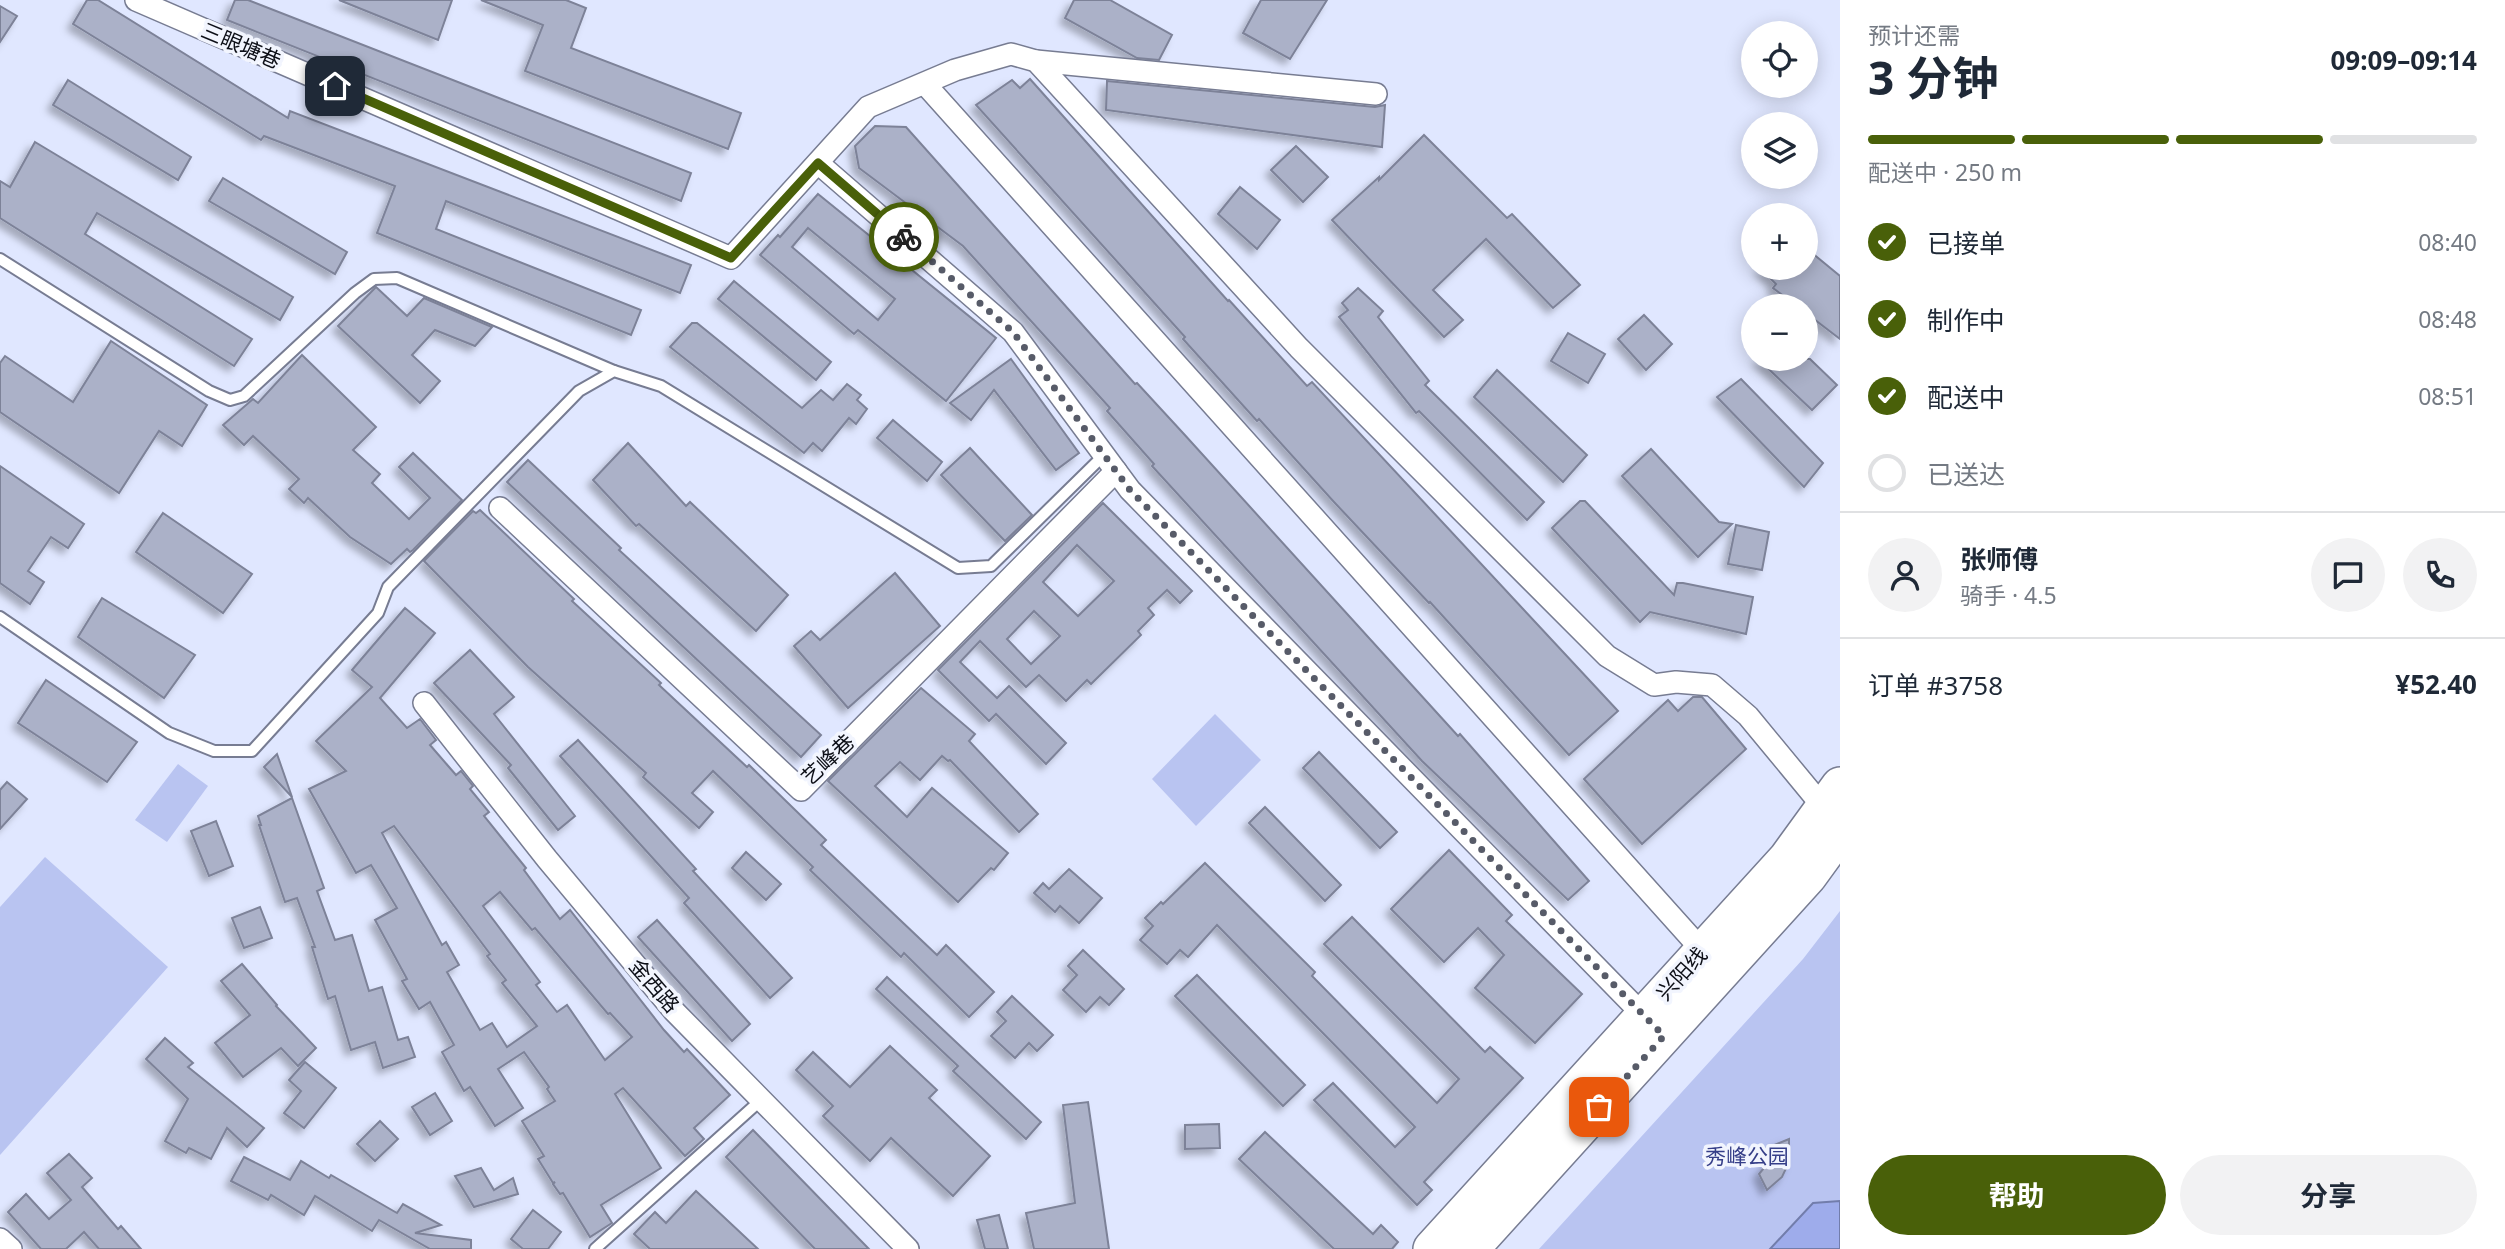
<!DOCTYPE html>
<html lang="zh">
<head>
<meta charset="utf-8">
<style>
	body { margin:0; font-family:"Noto Sans","Noto Sans SC",sans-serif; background:#f2f2f3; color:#1f2937; height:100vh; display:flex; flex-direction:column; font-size:26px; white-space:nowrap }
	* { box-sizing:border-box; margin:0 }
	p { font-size:23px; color:#747a83 }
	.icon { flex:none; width:38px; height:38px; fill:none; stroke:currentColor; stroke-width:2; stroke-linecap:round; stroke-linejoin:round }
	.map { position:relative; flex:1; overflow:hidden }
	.drawer { display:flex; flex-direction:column; background:#fff; width:665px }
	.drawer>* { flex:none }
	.fabs { position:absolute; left:1741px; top:21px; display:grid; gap:14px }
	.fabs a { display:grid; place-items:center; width:77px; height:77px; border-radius:50%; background:#fff; box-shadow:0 4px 18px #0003; font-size:35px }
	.pin { position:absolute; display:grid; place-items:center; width:60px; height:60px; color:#fff; margin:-30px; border-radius:14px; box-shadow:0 4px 10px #0006 }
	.courier { position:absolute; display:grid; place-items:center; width:70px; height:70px; margin:-35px; border:5px solid #496009; border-radius:50%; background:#fff; color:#222; box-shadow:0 2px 9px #0007 }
	.summary em { font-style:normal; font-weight:700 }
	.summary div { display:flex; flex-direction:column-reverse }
	.summary { display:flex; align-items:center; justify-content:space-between; height:119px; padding:0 28px }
	h1 { font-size:46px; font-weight:700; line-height:52px }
	.bar { display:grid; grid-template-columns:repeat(4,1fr); gap:10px 7px; align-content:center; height:84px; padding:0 28px }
	.bar i { height:9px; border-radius:5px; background:#e0e1e3 }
	.bar .on { background:#496009 }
	.bar p { grid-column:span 4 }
	.line { display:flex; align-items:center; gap:18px; padding:0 28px; border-top:2px solid #e0e1e3 }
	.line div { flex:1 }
	.round { display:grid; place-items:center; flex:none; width:74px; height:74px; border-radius:37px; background:#f2f2f3 }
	ol { padding:0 28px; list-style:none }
	li { display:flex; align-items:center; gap:21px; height:77px }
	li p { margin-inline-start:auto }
	li .icon { padding:7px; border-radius:50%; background:#496009; color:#fff; stroke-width:4 }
	li:last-child { color:#747a83 }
	li i { width:38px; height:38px; border:4px solid #e0e1e3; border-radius:50% }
	.primary-button { display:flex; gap:14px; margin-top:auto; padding:14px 28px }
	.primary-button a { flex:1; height:80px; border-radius:42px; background:#496009; color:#fff; font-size:28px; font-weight:700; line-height:80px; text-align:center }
	.primary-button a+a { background:#f2f2f3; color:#1f2937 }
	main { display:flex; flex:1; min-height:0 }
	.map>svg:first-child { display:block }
</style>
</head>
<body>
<main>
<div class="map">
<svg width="1840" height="1249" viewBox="0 0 1840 1249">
	<defs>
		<filter id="shadow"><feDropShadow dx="-5.5" dy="5.5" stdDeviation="3.5" flood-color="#0004"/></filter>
	</defs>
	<rect width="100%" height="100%" fill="#e0e7ff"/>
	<!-- park -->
	<g fill="#b9c4f1">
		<path d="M 1215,714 L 1261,760 L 1196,826 L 1152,779 Z"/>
		<path d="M 178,764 L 208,786 L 167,842 L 135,820 Z"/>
		<path d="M 45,857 L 168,967 L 0,1155 L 0,907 Z"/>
		<path d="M 1840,911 L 1840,1249 L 1539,1249 L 1803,959 Z"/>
	</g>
	<!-- water -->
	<path fill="#9eaceb" stroke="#727dab" stroke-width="2" d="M 1840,1201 L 1840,1249 L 1770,1249 L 1813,1203 Z"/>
	<!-- building -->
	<g fill="#abb1c8" stroke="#7d8298" stroke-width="2" fill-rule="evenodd" filter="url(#shadow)">
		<path d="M 87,0 L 98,0 L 288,118 L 290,111 L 691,265 L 680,293 L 446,201 L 436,229 L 641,310 L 631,335 L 377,233 L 395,186 L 264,136 L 261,140 L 73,24 Z"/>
		<path d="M 235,0 L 248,0 L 691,173 L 681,201 L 227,20 Z"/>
		<path d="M 339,0 L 452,0 L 438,40 Z"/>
		<path d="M 481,0 L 566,0 L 586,8 L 571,48 L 741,113 L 728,149 L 525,71 L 543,25 Z"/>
		<path d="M 1074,0 L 1110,0 L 1172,35 L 1159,60 L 1137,58 L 1065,18 Z"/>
		<path d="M 1261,0 L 1327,0 L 1290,59 L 1243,33 Z"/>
		<path d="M 0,6 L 17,16 L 0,42 Z"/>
		<path d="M 1030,79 L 1228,301 L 1229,300 L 1307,386 L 1312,382 L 1618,711 L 1569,755 L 1430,602 L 1429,603 L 1334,502 L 1259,419 L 1257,421 L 1183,339 L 1185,337 L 976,105 L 1012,80 L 1020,88 Z"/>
		<path d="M 68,80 L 191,157 L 178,180 L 53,105 Z"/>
		<path d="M 1107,81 L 1375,107 L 1385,105 L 1382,147 L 1106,110 Z"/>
		<path d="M 875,126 L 906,127 L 1135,384 L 1137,383 L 1183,433 L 1458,736 L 1460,734 L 1589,881 L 1568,900 L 1422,761 L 1152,466 L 1154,464 L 1107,411 L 1110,408 L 963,246 L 859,168 L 855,146 Z"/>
		<path d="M 1424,135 L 1507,218 L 1512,214 L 1580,285 L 1553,308 L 1486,239 L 1433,290 L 1463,320 L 1444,337 L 1332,220 L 1379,177 L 1379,180 Z"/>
		<path d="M 35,142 L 293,297 L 280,320 L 97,213 L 85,234 L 252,339 L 234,366 L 0,218 L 0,181 L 10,187 Z"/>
		<path d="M 1296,146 L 1328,177 L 1303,202 L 1271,170 Z"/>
		<path d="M 223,178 L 347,252 L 335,274 L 209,201 Z"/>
		<path d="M 1240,187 L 1280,220 L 1257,249 L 1218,214 Z"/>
		<path d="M 818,194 L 996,338 L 946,401 L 858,330 L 854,334 L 760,255 L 778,235 L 780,237 ZM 808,228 L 895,299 L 878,320 L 792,247 Z"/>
		<path d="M 1806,248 L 1840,276 L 1840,339 L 1806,313 L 1806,306 L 1797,306 L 1773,288 L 1776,284 L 1760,268 L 1806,268 Z"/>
		<path d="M 734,281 L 831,362 L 816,380 L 718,299 Z"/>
		<path d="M 376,287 L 407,316 L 424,298 L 492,327 L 475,346 L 435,330 L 412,355 L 440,381 L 420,403 L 338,326 Z"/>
		<path d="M 1358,288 L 1383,311 L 1378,317 L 1429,381 L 1425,385 L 1544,502 L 1527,520 L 1419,411 L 1416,413 L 1339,317 L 1348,310 L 1342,303 Z"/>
		<path d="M 1644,315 L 1672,344 L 1646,370 L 1618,339 Z"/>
		<path d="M 692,323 L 697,323 L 802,408 L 821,390 L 833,400 L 847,384 L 861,395 L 857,400 L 867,409 L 856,424 L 849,418 L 822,451 L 813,443 L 804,453 L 670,347 Z"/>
		<path d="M 1568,333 L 1605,354 L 1588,383 L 1551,361 Z"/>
		<path d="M 111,341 L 207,405 L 182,446 L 159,431 L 119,493 L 0,412 L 0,363 L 5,356 L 73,402 Z"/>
		<path d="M 302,355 L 376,427 L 353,450 L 380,474 L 372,483 L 409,519 L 430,498 L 399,467 L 413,453 L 462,500 L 413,550 L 410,552 L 407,549 L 391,564 L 350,537 L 308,498 L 304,503 L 289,489 L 299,479 L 253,436 L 244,445 L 223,425 L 253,399 L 258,403 Z"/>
		<path d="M 1011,359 L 1079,453 L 1056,470 L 994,390 L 971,420 L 950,403 Z"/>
		<path d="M 1758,359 L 1810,359 L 1837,385 L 1812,410 Z"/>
		<path d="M 1497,370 L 1587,455 L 1563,482 L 1474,397 Z"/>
		<path d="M 1741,379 L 1823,463 L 1804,487 L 1717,397 Z"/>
		<path d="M 893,420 L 942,462 L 927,481 L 877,438 Z"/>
		<path d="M 628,443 L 686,506 L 690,502 L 788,595 L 756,631 L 639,524 L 636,526 L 593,480 Z"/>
		<path d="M 970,448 L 1032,515 L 1005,541 L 941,475 Z"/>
		<path d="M 1651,449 L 1719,522 L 1732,524 L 1698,557 L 1622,476 Z"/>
		<path d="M 528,460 L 621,548 L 619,550 L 821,735 L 801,757 L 507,482 Z"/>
		<path d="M 0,466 L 84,524 L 68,548 L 51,537 L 28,571 L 44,582 L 30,604 L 0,583 Z"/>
		<path d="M 1580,501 L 1585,501 L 1674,595 L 1677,583 L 1683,583 L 1753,597 L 1746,634 L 1650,612 L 1640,622 L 1552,528 Z"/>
		<path d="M 1103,503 L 1192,591 L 1180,603 L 1167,590 L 1148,608 L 1154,615 L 1138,631 L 1141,635 L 1091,684 L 1087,680 L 1066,701 L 1039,675 L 1026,687 L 980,641 L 960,662 L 997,698 L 1009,686 L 1066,743 L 1046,764 L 996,714 L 989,721 L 938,670 ZM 1077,545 L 1114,581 L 1078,616 L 1043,582 ZM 1034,611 L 1060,636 L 1031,664 L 1007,639 Z"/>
		<path d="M 480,510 L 574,599 L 572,601 L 661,683 L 659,685 L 747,767 L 749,765 L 826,840 L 821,845 L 937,955 L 946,945 L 994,992 L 969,1017 L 904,953 L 901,957 L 810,870 L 813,867 L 713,771 L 692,793 L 713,812 L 699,828 L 643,777 L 646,773 L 528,667 L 424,561 L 473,511 L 476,513 Z"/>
		<path d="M 163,513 L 252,574 L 223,613 L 136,552 Z"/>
		<path d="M 1736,525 L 1769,532 L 1762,570 L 1728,564 Z"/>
		<path d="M 895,573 L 940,626 L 848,708 L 794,646 L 811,631 L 820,640 Z"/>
		<path d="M 102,598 L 195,655 L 164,698 L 78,637 Z"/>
		<path d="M 405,608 L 435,633 L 380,698 L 407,728 L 420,719 L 436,740 L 430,745 L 456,775 L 461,771 L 473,786 L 470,789 L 489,812 L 484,816 L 526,868 L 524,870 L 560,919 L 570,910 L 664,1030 L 684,1052 L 687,1049 L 730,1095 L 694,1128 L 704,1139 L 685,1156 L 623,1088 L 615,1094 L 661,1168 L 601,1205 L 612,1223 L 590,1237 L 563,1193 L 560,1194 L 553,1184 L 555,1182 L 553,1183 L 538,1159 L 544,1156 L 522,1121 L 555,1101 L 547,1089 L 549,1087 L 524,1052 L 498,1069 L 523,1108 L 495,1126 L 470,1087 L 464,1091 L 442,1052 L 454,1045 L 430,1002 L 419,1009 L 402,981 L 407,979 L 375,920 L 397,908 L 371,865 L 356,873 L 309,789 L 346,771 L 316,741 L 372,687 L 352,670 ZM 394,826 L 490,954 L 487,956 L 506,980 L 502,983 L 537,1026 L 507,1047 L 492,1023 L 480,1030 L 447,972 L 459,965 L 446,942 L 442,945 L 382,833 ZM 500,892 L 532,930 L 535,928 L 608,1014 L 610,1013 L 632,1037 L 605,1060 L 567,1005 L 557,1012 L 536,985 L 540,982 L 483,906 Z"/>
		<path d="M 470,650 L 514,697 L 494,714 L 575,816 L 558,830 L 508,768 L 511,765 L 434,683 Z"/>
		<path d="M 46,680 L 137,742 L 107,782 L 18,723 Z"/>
		<path d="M 921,688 L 975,734 L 969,741 L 1038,814 L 1019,832 L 950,760 L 948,761 L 942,756 L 920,780 L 900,762 L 875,786 L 907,817 L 932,788 L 1008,853 L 994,870 L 991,868 L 958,902 L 828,781 Z"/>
		<path d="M 1693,697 L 1702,697 L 1746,749 L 1642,844 L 1584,779 L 1668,700 L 1678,711 Z"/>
		<path d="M 578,740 L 696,869 L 693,871 L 792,978 L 770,998 L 684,903 L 689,898 L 560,756 Z"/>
		<path d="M 1319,752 L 1397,832 L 1380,848 L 1303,768 Z"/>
		<path d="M 277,754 L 292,797 L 264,767 Z"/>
		<path d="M 7,782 L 27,799 L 0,829 L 0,790 Z"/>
		<path d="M 292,798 L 324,888 L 317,891 L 335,940 L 352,935 L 369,991 L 382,987 L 398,1040 L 408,1037 L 415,1057 L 383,1068 L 375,1042 L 351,1050 L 335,996 L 328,999 L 312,947 L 315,947 L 297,898 L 285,902 L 259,825 L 261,825 L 258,816 Z"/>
		<path d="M 1265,807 L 1341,885 L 1325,901 L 1249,823 Z"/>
		<path d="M 216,821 L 233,866 L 209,876 L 191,831 Z"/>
		<path d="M 1449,850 L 1512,915 L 1506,921 L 1582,994 L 1535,1043 L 1475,988 L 1504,955 L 1478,928 L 1444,962 L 1391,909 Z"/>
		<path d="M 746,852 L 781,884 L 766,900 L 732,868 Z"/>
		<path d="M 1205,863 L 1315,972 L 1312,976 L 1437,1103 L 1459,1079 L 1324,944 L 1352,917 L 1485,1052 L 1490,1047 L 1523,1078 L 1424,1182 L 1432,1190 L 1417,1205 L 1314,1100 L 1333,1083 L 1395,1147 L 1415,1127 L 1217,925 L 1188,957 L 1180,950 L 1167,964 L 1140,940 L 1153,926 L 1145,918 L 1161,902 L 1163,904 Z"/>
		<path d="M 1069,869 L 1102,898 L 1079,923 L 1060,906 L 1055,912 L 1034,893 L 1043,883 L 1049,889 Z"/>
		<path d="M 260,907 L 272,938 L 244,948 L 232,918 Z"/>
		<path d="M 657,920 L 750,1024 L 732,1041 L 638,937 Z"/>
		<path d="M 1083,950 L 1124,989 L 1109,1005 L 1100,997 L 1086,1012 L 1063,990 L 1077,975 L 1068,966 Z"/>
		<path d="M 242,964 L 277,1005 L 276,1006 L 316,1048 L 298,1066 L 281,1048 L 243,1077 L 215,1043 L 250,1015 L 221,981 Z"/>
		<path d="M 1197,975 L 1305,1085 L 1283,1106 L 1175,996 Z"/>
		<path d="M 887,977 L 1041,1122 L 1026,1139 L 953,1071 L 958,1066 L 876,989 Z"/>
		<path d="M 1012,996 L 1053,1035 L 1037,1051 L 1029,1043 L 1015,1058 L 991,1036 L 1006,1021 L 997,1012 Z"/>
		<path d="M 165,1038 L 193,1063 L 188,1067 L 264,1128 L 247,1147 L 227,1128 L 211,1159 L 189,1148 L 186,1153 L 165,1141 L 188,1099 L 146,1059 Z"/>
		<path d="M 890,1046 L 937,1090 L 929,1098 L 990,1156 L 953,1196 L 891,1138 L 870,1161 L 823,1116 L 833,1106 L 796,1070 L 813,1052 L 850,1087 Z"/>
		<path d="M 305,1062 L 336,1088 L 304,1128 L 284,1113 L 301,1091 L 289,1080 Z"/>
		<path d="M 435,1093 L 452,1121 L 430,1135 L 412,1107 Z"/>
		<path d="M 1088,1102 L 1109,1249 L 1034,1249 L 1026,1213 L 1075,1203 L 1063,1105 Z"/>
		<path d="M 380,1121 L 398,1139 L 375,1161 L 357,1144 Z"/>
		<path d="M 1219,1124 L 1220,1148 L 1185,1149 L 1185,1125 Z"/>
		<path d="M 753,1130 L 869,1249 L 815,1249 L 726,1157 Z"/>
		<path d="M 1265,1132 L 1373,1234 L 1381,1225 L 1398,1242 L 1392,1249 L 1334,1249 L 1239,1159 Z"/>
		<path d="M 1789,1139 L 1789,1162 L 1782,1177 L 1767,1190 L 1759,1174 L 1773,1157 L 1772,1146 Z"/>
		<path d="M 69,1154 L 92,1178 L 82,1187 L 118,1229 L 121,1226 L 141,1249 L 99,1249 L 84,1232 L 66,1249 L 41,1249 L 8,1212 L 26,1194 L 49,1219 L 71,1200 L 47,1173 Z"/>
		<path d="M 244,1157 L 290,1180 L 301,1161 L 329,1178 L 331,1175 L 397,1213 L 403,1204 L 441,1225 L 415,1233 L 471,1240 L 471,1249 L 430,1249 L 379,1220 L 372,1231 L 315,1196 L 304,1215 L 271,1195 L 268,1200 L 231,1181 Z"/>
		<path d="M 481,1168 L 494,1190 L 513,1178 L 518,1194 L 474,1207 L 455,1176 Z"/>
		<path d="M 696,1191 L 758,1249 L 650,1249 L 634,1234 L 655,1212 L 666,1223 Z"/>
		<path d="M 533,1210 L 561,1232 L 548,1249 L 523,1249 L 511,1239 Z"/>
		<path d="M 999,1215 L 1008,1249 L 985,1249 L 977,1220 Z"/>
	</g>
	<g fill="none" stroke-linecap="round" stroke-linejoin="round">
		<defs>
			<g id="lane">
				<path d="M 0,259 L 209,391 L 230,400 L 244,396 L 355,293 L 374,279 L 397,278 L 614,371"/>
				<path d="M 0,617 L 169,733 L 214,751 L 252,751 L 378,613 L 388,587 L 579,391 L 614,371 L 661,386 L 958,568 L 991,566 L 1104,455"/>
				<path d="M 595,1249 L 761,1100"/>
			</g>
			<g id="street">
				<path d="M 136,0 L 731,258 L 868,107 L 955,70 L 1011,54 L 1036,61 L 1299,348 L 1607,656 L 1654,685 L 1676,682 L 1712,685 L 1748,716 L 1824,808"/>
				<path d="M 1036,61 L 1376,94"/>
				<path d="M 925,84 L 1709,958"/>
				<path d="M 818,163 L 1013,332 L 1130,490 L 1650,1022"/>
				<path d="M 500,508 L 801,790 L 1116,471"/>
				<path d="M 424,703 L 547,859 L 674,1011 L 908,1249"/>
				<path d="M 0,1239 L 11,1249"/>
			</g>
			<g id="highway">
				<path d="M 1432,1249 L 1787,859 L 1840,786"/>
				<path d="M 1470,1249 L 1808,876 L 1840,832"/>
			</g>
		</defs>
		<!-- lane casing -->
		<use href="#lane" stroke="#777c92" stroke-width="14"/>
		<!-- street casing -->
		<use href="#street" stroke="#777c92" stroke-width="24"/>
		<!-- highway casing -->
		<use href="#highway" stroke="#777c92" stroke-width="40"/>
		<!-- lane -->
		<use href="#lane" stroke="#fff" stroke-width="10"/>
		<!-- street -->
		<use href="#street" stroke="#fff" stroke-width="21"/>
		<!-- highway -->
		<use href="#highway" stroke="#fff" stroke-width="37"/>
	</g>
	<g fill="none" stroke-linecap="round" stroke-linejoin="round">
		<!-- done -->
		<path stroke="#575b68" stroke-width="7" stroke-dasharray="0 12.6" d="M 904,237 L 1013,332 L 1130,490 L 1664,1036 L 1599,1107"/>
		<!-- route -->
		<path stroke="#496009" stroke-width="9" d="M 335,86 L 731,258 L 818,163 L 904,237"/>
	</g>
	<g text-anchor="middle" stroke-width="7" stroke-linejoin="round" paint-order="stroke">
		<!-- street labels -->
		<g font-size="21" fill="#0d0f17" stroke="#f2f5fe">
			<text transform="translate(241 46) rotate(23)" y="7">三眼塘巷</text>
			<text transform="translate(828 760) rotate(-43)" y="7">艺峰巷</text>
			<text transform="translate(1682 974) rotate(-48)" y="7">兴阳线</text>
			<text transform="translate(654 986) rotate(49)" y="7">金西路</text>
		</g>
		<!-- park labels -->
		<g font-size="21" fill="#353e88" stroke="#f2f5fe">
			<text x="1747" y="1164">秀峰公园</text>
		</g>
	</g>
</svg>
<div class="fabs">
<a><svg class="icon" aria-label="locate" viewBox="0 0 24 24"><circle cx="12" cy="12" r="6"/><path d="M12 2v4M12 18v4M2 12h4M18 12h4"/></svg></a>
<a><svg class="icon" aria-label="layers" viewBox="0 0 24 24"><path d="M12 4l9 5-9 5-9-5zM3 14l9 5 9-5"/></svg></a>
<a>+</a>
<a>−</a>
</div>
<div class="pin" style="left:1599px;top:1107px;background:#ea580c"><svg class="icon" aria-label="bag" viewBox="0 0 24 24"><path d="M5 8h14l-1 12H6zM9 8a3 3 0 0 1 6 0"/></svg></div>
<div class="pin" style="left:335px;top:86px;background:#1f2937"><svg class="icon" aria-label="home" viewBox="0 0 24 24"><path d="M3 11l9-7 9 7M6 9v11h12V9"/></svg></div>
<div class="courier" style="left:904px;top:237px"><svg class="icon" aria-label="bike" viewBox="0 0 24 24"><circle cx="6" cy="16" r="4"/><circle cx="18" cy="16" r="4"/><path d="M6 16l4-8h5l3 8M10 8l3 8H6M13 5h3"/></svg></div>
</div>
<section class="drawer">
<div class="summary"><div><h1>3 分钟</h1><p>预计还需</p></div><em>09:09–09:14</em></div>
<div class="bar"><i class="on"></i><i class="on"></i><i class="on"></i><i></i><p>配送中 · 250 m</p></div>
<ol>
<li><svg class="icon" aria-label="check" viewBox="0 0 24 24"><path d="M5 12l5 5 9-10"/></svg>已接单<p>08:40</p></li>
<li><svg class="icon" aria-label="check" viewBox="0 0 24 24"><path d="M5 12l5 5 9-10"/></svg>制作中<p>08:48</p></li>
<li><svg class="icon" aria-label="check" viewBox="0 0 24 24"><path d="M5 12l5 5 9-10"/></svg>配送中<p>08:51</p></li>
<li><i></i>已送达</li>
</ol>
<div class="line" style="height:126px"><a class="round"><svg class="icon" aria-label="person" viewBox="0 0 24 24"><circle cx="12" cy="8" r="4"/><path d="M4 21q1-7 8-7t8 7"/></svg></a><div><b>张师傅</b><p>骑手 · 4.5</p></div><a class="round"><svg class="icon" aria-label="chat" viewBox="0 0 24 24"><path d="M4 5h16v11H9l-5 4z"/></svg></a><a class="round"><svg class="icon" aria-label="phone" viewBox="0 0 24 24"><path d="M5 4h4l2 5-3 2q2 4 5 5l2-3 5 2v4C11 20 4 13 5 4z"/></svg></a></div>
<div class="line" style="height:91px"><div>订单 #3758</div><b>¥52.40</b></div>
<div class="primary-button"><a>帮助</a><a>分享</a></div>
</section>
</main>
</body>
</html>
